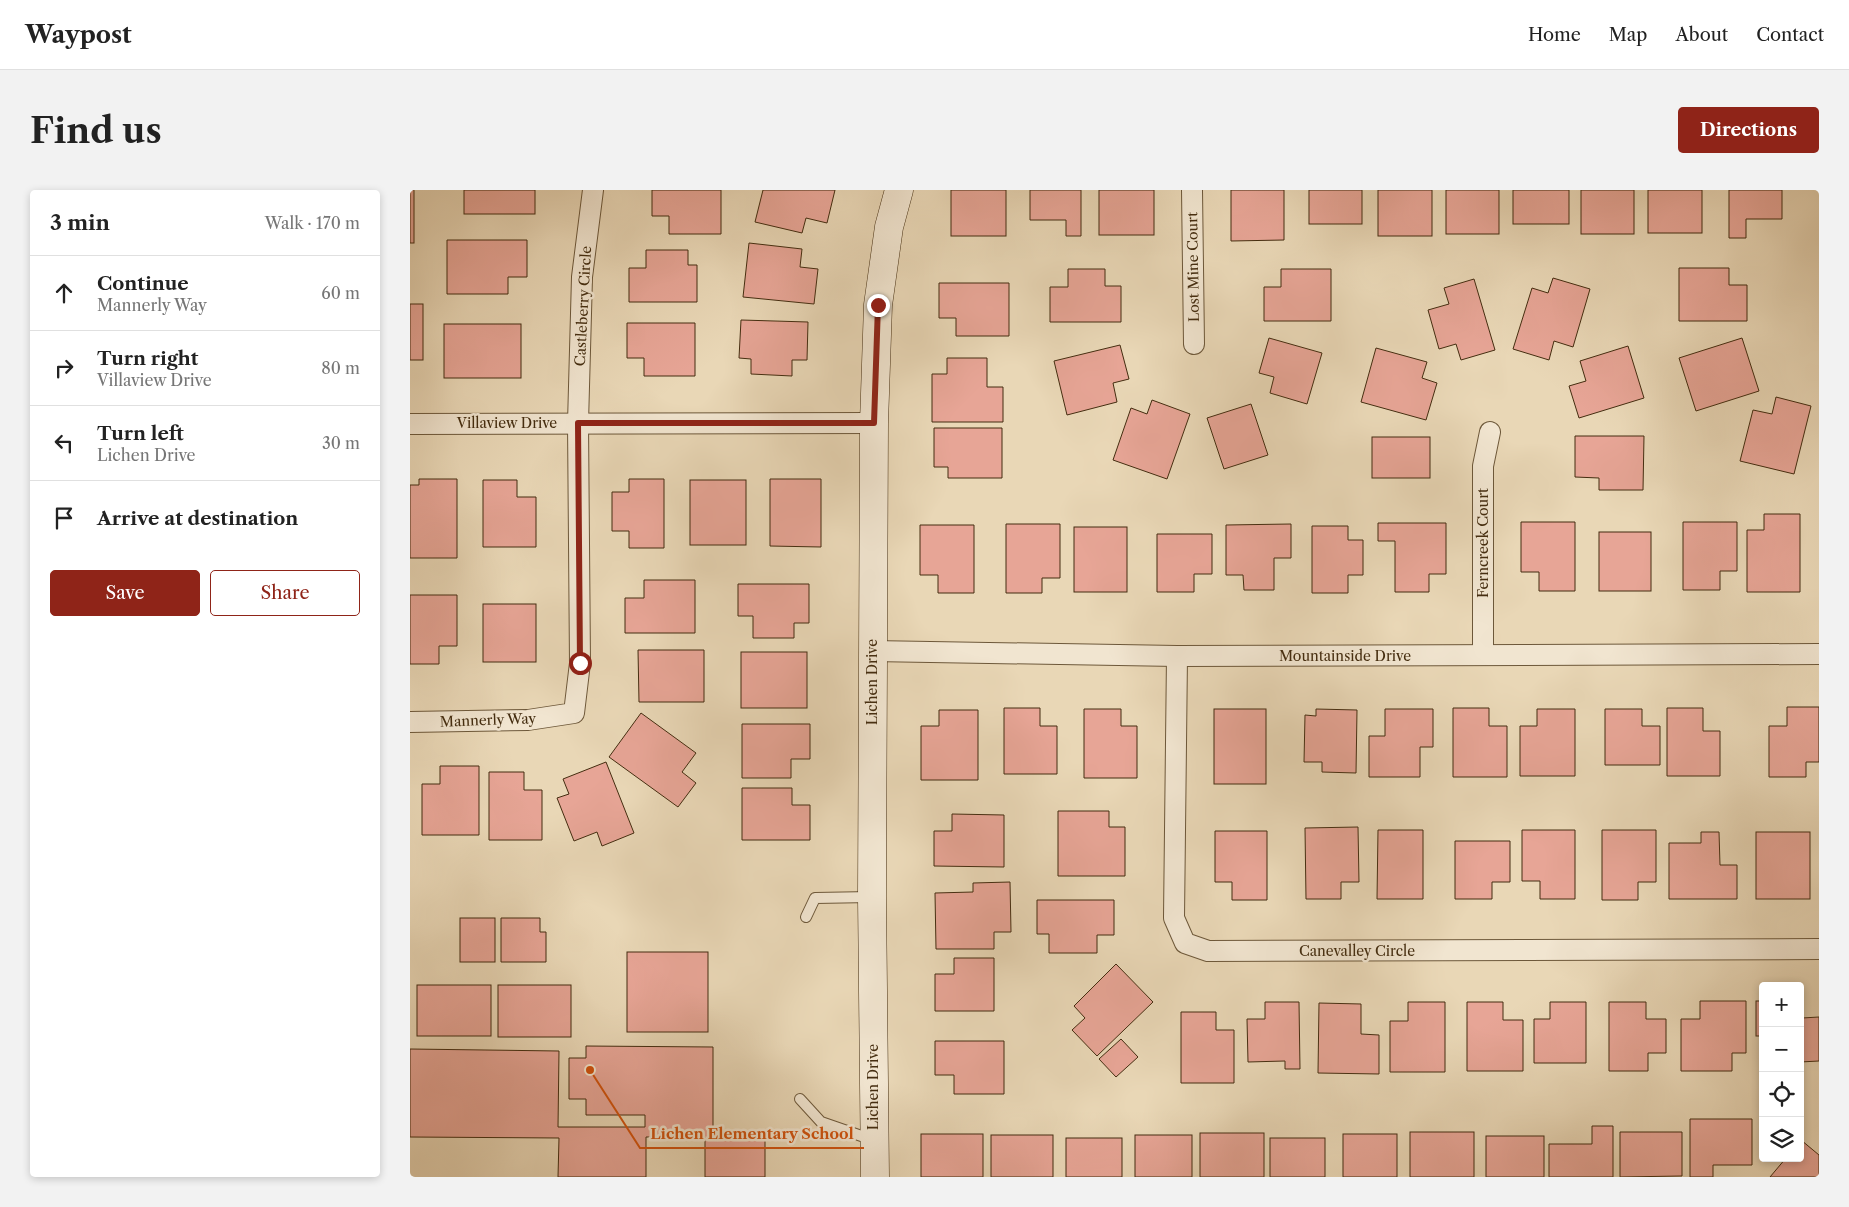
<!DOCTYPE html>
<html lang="en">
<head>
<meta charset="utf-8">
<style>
	body { margin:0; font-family:"Libre Caslon Text",serif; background:#f2f2f2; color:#222 }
	.controls { position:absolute; right:15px; bottom:15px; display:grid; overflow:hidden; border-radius:5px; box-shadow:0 2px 8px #0003 }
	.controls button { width:45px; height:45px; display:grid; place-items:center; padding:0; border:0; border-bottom:1px solid #e0e0e0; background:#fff; color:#222; font:25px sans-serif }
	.stop { position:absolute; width:15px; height:15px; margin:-11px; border:4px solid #8f2418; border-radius:50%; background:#fff }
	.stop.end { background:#8f2418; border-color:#fff; box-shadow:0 1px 5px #0008 }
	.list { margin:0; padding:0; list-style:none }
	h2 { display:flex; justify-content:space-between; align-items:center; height:65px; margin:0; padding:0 20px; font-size:21px }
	h2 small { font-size:16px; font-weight:400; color:#767676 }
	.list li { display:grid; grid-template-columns:32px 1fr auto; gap:15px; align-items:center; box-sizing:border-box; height:75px; padding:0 20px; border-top:1px solid #e0e0e0 }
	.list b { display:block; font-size:19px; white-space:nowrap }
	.list p { margin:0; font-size:16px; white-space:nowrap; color:#767676 }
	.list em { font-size:16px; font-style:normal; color:#767676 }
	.actions { display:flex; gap:10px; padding:15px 20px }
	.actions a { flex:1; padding:11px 0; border:1px solid #8f2418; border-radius:5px; text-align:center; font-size:18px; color:#8f2418 }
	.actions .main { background:#8f2418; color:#fff }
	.icon { flex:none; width:28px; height:28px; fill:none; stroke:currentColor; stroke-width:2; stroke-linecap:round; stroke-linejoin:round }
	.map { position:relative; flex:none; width:1409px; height:987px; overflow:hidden; border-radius:5px }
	header { display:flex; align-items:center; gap:30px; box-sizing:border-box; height:70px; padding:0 25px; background:#fff; border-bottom:1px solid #e0e0e0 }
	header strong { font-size:24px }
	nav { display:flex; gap:28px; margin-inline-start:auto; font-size:18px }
	.intro { display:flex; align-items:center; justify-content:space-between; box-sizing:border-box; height:120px; padding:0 30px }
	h1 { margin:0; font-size:35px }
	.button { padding:12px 22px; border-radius:5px; background:#8f2418; color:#fff; font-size:18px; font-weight:700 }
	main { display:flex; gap:30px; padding:0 30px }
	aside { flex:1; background:#fff; border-radius:5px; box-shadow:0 2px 8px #0003 }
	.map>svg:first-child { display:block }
	.building { fill:#e7a596; stroke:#442d10 }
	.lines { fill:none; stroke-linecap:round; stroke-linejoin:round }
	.lane-casing { stroke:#6d583a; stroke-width:12 }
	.street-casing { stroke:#6d583a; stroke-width:22 }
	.secondary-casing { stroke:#442d10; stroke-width:29 }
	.lane { stroke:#f1e5d0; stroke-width:10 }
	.street { stroke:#f1e5d0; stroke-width:20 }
	.secondary { stroke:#f1e5d0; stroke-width:28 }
	.route { stroke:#8f2418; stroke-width:6 }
	.labels { text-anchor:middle; stroke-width:5; stroke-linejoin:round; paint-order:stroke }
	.street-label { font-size:14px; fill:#442d10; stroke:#f1e5d0 }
	.leader { fill:none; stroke:#cf520d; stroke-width:2 }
	.callout-dot { fill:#cf520d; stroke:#f1e5d0; stroke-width:2 }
	.callout-label { font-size:15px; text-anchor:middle; font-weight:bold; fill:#cf520d; stroke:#f1e5d0; stroke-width:5; stroke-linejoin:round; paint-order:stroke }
</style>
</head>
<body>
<header>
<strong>Waypost</strong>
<nav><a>Home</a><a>Map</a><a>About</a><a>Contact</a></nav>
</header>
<div class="intro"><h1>Find us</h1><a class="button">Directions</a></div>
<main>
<aside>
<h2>3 min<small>Walk · 170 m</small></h2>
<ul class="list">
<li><svg class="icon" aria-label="ahead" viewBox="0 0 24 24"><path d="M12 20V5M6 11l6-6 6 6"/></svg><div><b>Continue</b><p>Mannerly Way</p></div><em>60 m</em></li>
<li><svg class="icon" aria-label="right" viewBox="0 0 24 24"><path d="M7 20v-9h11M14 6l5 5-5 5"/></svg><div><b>Turn right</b><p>Villaview Drive</p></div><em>80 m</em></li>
<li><svg class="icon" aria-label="left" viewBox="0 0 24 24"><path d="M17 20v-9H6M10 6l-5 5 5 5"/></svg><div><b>Turn left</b><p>Lichen Drive</p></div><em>30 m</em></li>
<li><svg class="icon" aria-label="arrive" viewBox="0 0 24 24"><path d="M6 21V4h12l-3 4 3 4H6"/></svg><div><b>Arrive at destination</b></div></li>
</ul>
<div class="actions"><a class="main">Save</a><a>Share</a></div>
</aside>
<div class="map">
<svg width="1409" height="987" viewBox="0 0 1409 987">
	<rect width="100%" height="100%" fill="#e9d7b6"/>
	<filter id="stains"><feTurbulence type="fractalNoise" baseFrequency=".004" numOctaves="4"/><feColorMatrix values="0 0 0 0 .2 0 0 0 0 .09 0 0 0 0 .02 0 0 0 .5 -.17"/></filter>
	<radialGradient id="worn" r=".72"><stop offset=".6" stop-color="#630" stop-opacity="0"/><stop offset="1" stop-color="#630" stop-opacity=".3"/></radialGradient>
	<!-- building -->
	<g class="building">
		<rect x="0" y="0" width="4" height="53"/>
		<rect x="54" y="0" width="71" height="24"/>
		<path d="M242 0H311V44H259V26H242Z"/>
		<path d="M353 0H425L417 33 396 28 392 43 345 32Z"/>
		<rect x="541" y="0" width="55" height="46"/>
		<path d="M620 0H671V46H656V30H620Z"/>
		<rect x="689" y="0" width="55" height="45"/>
		<path d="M821 0H874V50L821 51Z"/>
		<rect x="899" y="0" width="53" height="34"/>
		<rect x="968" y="0" width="54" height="46"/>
		<rect x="1036" y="0" width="53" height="44"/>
		<rect x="1103" y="0" width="56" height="34"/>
		<rect x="1171" y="0" width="53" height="44"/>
		<rect x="1238" y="0" width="54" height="43"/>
		<path d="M1319 0H1372V29H1336V48H1319Z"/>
		<path d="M37 50H117V87H98V104H37Z"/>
		<path d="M339 53 392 59 390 77 408 79 404 114 333 107Z"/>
		<path d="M236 60H278V75H287V112H219V78H236Z"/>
		<path d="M1269 78H1319V95H1337V131H1269Z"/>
		<path d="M658 79H695V96H711V132H640V97H658Z"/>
		<path d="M871 79H921V131H854V97H871Z"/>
		<path d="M1143 88 1180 99 1163 157 1144 151 1139 170 1103 159 1122 98 1138 103Z"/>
		<path d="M1064 89 1085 160 1051 170 1046 154 1029 159 1018 120 1039 114 1034 98Z"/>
		<path d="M529 93H599V146H546V128H529Z"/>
		<rect x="0" y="114" width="13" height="56"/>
		<path d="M331 130 398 132 397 170H382V186L341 184V169L329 168Z"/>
		<path d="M217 133H285V186H234V168H217Z"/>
		<rect x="34" y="134" width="77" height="54"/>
		<path d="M859 148 912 163 897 214 860 203 864 187 849 183Z"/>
		<path d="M1332 148 1349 201 1286 221 1269 168Z"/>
		<path d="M710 155 719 189 703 193 707 212 657 225 644 171Z"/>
		<path d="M1218 156 1234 208 1169 228 1159 196 1176 191 1170 171Z"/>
		<path d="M966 158 1017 172 1012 188 1027 193 1016 230 951 212Z"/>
		<path d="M537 168H577V197H593V232H522V184H537Z"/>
		<path d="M1366 207 1401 216 1384 284 1330 271 1343 220 1362 224Z"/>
		<path d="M742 210 780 224 757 289 703 270 721 218 737 224Z"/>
		<path d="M841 214 858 265 814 279 797 228Z"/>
		<path d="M524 238H592V288H538V277H524Z"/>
		<path d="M1165 246H1234L1233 300H1189V288L1165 287Z"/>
		<rect x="962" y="247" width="58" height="41"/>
		<path d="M9 289H47V368H0V295H9Z"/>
		<path d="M219 289H254V358H219V341H202V302H219Z"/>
		<path d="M360 289H411V357L360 356Z"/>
		<path d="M73 290H107V307H126V357H73Z"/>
		<rect x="280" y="290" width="56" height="65"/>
		<path d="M1354 324H1390V402H1337V340H1354Z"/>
		<path d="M1111 332H1165V401H1129V382H1111Z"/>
		<path d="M1273 332H1327V381H1310V400H1273Z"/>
		<path d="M968 333H1036V384H1019V402H985V351H968Z"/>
		<path d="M596 334H650V388H632V403H596Z"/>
		<path d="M881 334V368H864V400H834L833 385H816V335Z"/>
		<path d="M510 335H564V403H528V385H510Z"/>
		<path d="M902 336H938V350H953V385H938V403H902Z"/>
		<rect x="664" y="337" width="53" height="65"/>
		<rect x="1189" y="342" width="52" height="59"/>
		<path d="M747 344H802V384H784V402H747Z"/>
		<path d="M234 390H285V443H215V408H234Z"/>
		<path d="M328 394H399V433H384V448H343V426H328Z"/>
		<path d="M0 405H47V456H29V474H0Z"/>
		<rect x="73" y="414" width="53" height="58"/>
		<path d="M228 460H294V512H229Z"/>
		<rect x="331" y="462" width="66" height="56"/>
		<path d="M1377 517H1409V572H1396V587H1359V536H1377Z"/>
		<path d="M594 518H630V536H647V584H594Z"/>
		<path d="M1043 518H1079V536H1097V587H1043Z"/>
		<path d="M1257 518H1293V541H1310V586H1257Z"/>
		<path d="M674 519H711V536H727V588H674Z"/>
		<rect x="804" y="519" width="52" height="75"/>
		<path d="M906 519 947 520 946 583 912 582V572H894L895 525 906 526Z"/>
		<path d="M975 519H1023V557H1010V587H959V546H975Z"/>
		<path d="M1127 519H1165V586H1110V536H1127Z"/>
		<path d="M1195 519H1232V536H1250V575H1195Z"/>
		<path d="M529 520H568V590H511V536H529Z"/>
		<path d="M231 523 286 563 272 582 286 593 268 617 199 567Z"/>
		<path d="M332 534H400V569H381V588H332Z"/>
		<path d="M196 572 224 643 192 656 187 642 164 651 147 608 159 604 153 589Z"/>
		<path d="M30 576H69V645H12V594H30Z"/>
		<path d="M79 582H114V600H132V650H79Z"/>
		<path d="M332 598H382V615H400V650H332Z"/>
		<path d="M648 621H699V637H715V686H648Z"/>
		<path d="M542 624 594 625V677L524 676V641H542Z"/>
		<path d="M948 637 949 692H931V709H896L895 638Z"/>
		<path d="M968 640H1013V709H967Z"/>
		<path d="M1112 640H1165V709H1130V691H1112Z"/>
		<path d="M1192 640H1246V692H1228V710H1192Z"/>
		<path d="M805 641H857V710H822V692H805Z"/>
		<path d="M1291 642H1309L1310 675H1327V709H1259V653H1291Z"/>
		<rect x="1346" y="642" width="54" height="67"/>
		<path d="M1045 651H1100V692H1082V709H1045Z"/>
		<path d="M600 692 601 742H584V759H526L525 703 563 702V693Z"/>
		<path d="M627 710H704V745H687V763H639V744H627Z"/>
		<rect x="50" y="728" width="35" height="44"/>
		<path d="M91 728H130V742H136V772H91Z"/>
		<rect x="217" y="762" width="81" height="80"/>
		<path d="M544 768H584V821H525V784H544Z"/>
		<path d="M706 774 743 812 687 866 662 840 675 828 664 816Z"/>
		<rect x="7" y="795" width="74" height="51"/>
		<rect x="88" y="795" width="73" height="52"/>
		<path d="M1390 810H1392V828L1409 827V871L1390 872Z"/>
		<path d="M1290 811H1336V863H1322V881H1271V829H1290Z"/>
		<rect x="1346" y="811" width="7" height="35"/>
		<path d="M855 812H889L890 879H875V871L838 872 837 829H855Z"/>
		<path d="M998 812H1035V882H980V831H998Z"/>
		<path d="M1057 812H1093V830H1113V881H1057Z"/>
		<path d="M1140 812H1176V873H1124V829H1140Z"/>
		<path d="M1199 812H1236V829H1256V863H1238V881H1199Z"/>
		<path d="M909 813 951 814V844L969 845V884L908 883Z"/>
		<path d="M771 822H806V840H824V893H771Z"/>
		<path d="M711 849 728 867 706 887 689 869Z"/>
		<path d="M525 851H594V904H544V885H525Z"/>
		<path d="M176 856 303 857V948H355V987H295V947H236V987H148L149 948 0 947V859L149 861 148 937H235V925H176V909H159V868H176Z"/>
		<path d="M1280 929H1342V975H1303V987H1280Z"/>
		<path d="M1182 936H1203V987H1139V954H1182Z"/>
		<rect x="1000" y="942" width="64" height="45"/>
		<path d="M1210 942H1272V986L1210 987Z"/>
		<rect x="790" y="943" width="64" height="44"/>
		<rect x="511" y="944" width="62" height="43"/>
		<rect x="933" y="944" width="54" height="43"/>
		<rect x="581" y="945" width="62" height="42"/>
		<rect x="725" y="945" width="57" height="42"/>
		<rect x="1076" y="946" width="58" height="41"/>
		<rect x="656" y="948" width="56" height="39"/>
		<rect x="860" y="948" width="55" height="39"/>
		<path d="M1391 950 1409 965V987H1360L1376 968H1390Z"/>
	</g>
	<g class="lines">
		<defs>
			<g id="lane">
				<path d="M396 727 405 708 461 707"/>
				<path d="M390 909 411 932 463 950"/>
			</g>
			<g id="street">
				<path d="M782 0 784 154"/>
				<path d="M0 234 464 233"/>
				<path d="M462 461 767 466 1409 464"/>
				<path d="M1073 465V276L1080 242"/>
				<path d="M767 466 764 728 775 753 798 761 1409 759"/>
				<path d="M0 532 118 530 164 523 170 473 168 233 172 87 183 0"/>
			</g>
			<path id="secondary" d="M465 987 462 707 464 233 468 115 479 37 489 0"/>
		</defs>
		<!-- lane casing -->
		<use href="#lane" class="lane-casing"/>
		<!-- street casing -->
		<use href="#street" class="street-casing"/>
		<!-- secondary casing -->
		<use href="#secondary" class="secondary-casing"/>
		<!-- lane -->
		<use href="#lane" class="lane"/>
		<!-- street -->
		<use href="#street" class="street"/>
		<!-- secondary -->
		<use href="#secondary" class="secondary"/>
	</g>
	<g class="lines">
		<!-- route -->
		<path class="route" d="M170 473 168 233H464L468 115"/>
	</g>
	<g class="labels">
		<!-- street labels -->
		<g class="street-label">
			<text transform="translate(783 77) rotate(-91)" y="5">Lost Mine Court</text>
			<text transform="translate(173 116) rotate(-87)" y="5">Castleberry Circle</text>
			<text x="97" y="238">Villaview Drive</text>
			<text transform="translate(1073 353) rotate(-90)" y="5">Ferncreek Court</text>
			<text x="935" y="471">Mountainside Drive</text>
			<text transform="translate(462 492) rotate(-90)" y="5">Lichen Drive</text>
			<text transform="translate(78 530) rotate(-2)" y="5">Mannerly Way</text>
			<text x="947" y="766">Canevalley Circle</text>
			<text transform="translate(463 897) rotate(-90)" y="5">Lichen Drive</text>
		</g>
	</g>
	<!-- callouts -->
	<path class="leader" d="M180 880L230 958H454"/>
	<circle class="callout-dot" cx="180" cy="880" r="5"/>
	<g class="callout-label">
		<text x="342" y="949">Lichen Elementary School</text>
	</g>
	<rect width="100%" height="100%" filter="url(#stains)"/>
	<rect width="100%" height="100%" fill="url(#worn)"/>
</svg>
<div class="controls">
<button>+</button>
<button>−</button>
<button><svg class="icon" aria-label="locate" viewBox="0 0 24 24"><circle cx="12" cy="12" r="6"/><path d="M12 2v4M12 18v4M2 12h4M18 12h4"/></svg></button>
<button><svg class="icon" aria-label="layers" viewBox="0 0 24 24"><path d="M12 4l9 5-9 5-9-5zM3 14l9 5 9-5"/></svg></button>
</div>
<div class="stop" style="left:170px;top:473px"></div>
<div class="stop end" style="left:468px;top:115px"></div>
</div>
</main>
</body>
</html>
